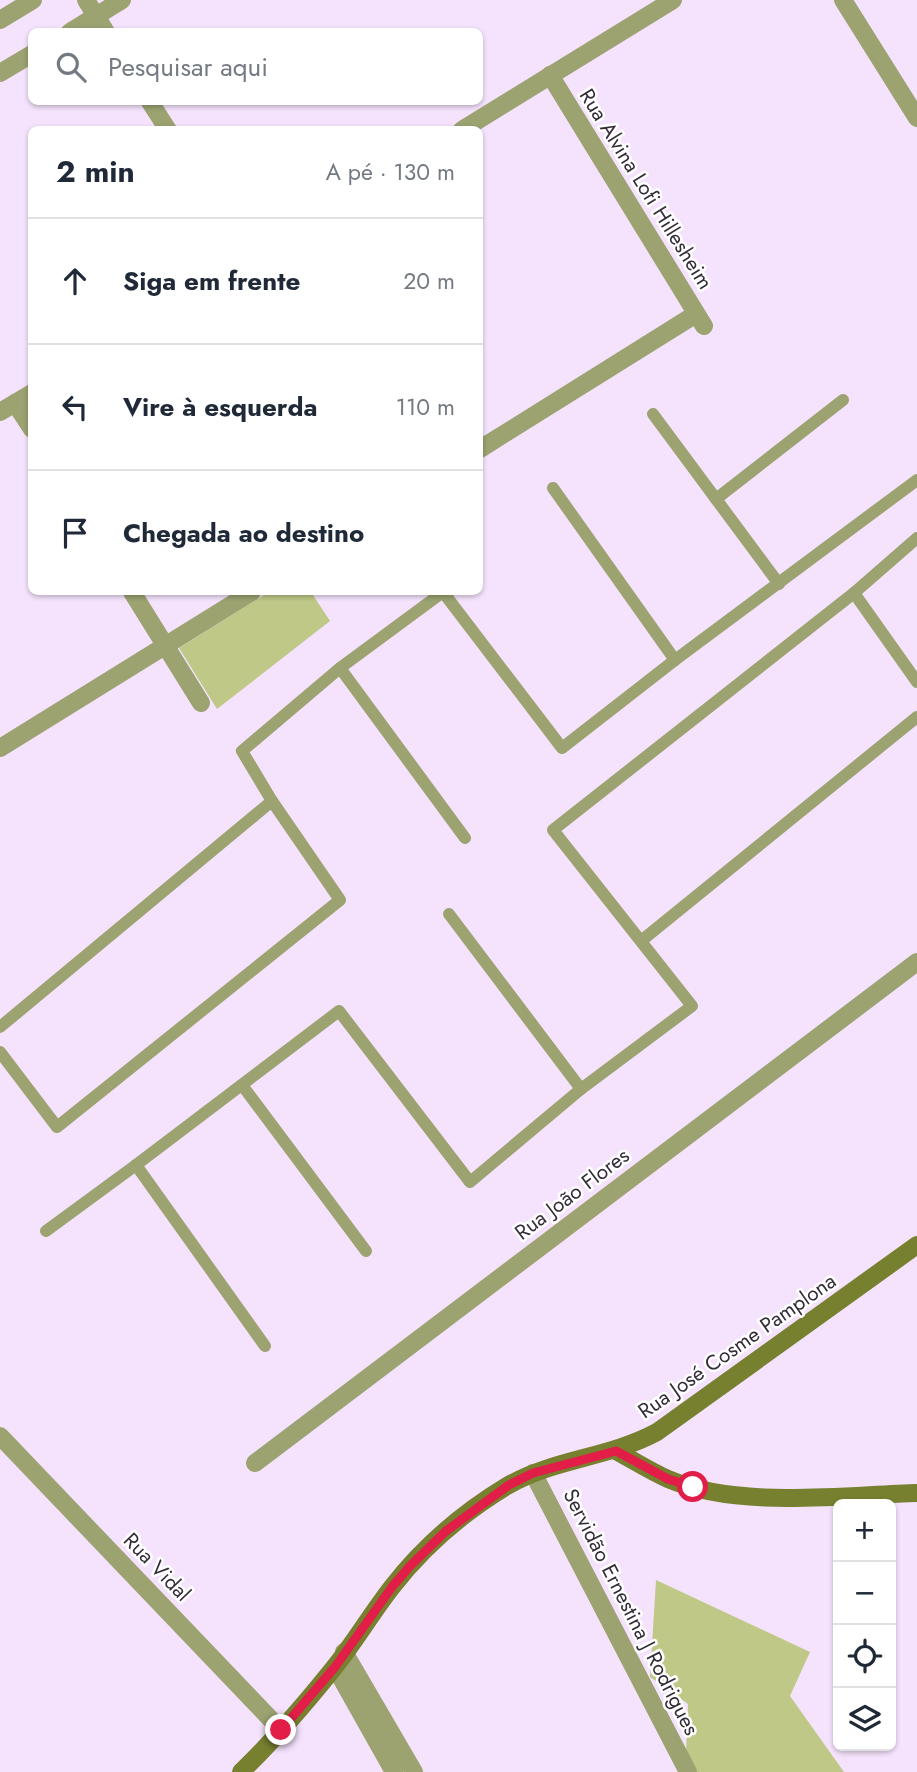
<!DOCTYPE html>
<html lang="pt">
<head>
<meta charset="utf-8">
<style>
	body { margin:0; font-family:Jost,sans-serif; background:#f6f6f7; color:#1f2937 }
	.controls { position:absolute; right:21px; bottom:21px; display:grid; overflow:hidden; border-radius:10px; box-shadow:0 2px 5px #0004 }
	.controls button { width:63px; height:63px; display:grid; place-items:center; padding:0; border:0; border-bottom:2px solid #e0e1e3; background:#fff; color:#1f2937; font:35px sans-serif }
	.stop { position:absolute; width:21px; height:21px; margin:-16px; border:5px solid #e11d48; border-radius:50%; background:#fff }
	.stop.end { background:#e11d48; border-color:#fff; box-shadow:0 2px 7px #0008 }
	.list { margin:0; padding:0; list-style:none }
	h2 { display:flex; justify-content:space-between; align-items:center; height:91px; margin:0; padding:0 28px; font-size:30px }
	h2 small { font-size:23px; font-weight:400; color:#747a83 }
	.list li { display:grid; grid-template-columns:46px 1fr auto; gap:21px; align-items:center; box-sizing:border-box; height:126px; padding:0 28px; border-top:2px solid #e0e1e3 }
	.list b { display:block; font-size:26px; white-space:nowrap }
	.list em { font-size:23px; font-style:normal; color:#747a83 }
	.icon { flex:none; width:38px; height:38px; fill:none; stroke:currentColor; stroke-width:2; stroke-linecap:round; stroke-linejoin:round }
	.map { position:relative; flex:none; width:917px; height:1772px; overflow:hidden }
	.search { position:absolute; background:#fff; box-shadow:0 2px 5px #0004; left:28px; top:28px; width:455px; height:77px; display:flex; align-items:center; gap:18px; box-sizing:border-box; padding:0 24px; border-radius:10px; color:#747a83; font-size:26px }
	.panel { position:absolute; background:#fff; box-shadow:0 2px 5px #0004; left:28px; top:126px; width:455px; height:469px; border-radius:10px }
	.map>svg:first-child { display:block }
	.green { fill:#bfc887 }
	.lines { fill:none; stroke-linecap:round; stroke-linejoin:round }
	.lane { stroke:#9ca371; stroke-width:12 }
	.street { stroke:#9ca371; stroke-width:18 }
	.secondary { stroke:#77802e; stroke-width:18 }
	.route { stroke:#e11d48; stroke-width:9 }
	.labels { text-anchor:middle; stroke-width:5; stroke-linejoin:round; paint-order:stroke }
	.street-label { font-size:21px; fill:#342c38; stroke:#fff }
</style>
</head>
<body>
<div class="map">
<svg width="917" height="1772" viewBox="0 0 917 1772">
	<rect width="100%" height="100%" fill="#f5e3fd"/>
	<!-- green -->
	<g class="green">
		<path d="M269 592H311L330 621 217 709 179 648Z"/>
		<path d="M656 1580 810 1652 790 1696 844 1772H696L686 1753 688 1704 650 1677Z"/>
	</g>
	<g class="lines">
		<!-- lane -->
		<g class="lane">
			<path d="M653 414 779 584"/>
			<path d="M553 488 675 660"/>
			<path d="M716 499 843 400"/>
			<path d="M854 593 917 682"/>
			<path d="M340 668 465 838"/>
			<path d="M449 914 581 1089"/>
			<path d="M641 941 917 717"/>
			<path d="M0 1027 272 801"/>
			<path d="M0 1052 57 1127 340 900 272 801 242 751 340 668 443 592 562 748 675 660 917 480"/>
			<path d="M242 1085 366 1251"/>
			<path d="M136 1165 265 1346"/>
			<path d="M46 1231 136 1165 339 1011 470 1182 581 1089 692 1006 553 830 854 593 917 538"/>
		</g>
		<!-- street -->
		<g class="street">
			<path d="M86 0 106 32"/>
			<path d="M843 0 917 118"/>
			<path d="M0 20 33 0"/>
			<path d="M70 32 122 0"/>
			<path d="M0 73 32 54"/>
			<path d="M550 75 704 326"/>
			<path d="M150 102 168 130"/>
			<path d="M462 130 673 0"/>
			<path d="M15 403 32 429"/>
			<path d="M0 412 32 393"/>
			<path d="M480 449 696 314"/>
			<path d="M132 592 201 703"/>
			<path d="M0 748 252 592"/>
			<path d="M0 1436 281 1730"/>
			<path d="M255 1463 917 962"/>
			<path d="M533 1473 688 1772"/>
			<path d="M344 1652 414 1772"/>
			<path d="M335 1667 394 1772"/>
		</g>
		<!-- secondary -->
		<g class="secondary">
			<path d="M616 1451C633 1460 650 1471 668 1479 738 1509 842 1495 917 1493"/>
			<path d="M241 1772C274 1740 304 1705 333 1669 354 1643 371 1614 392 1587 423 1547 464 1512 507 1486 553 1459 609 1458 657 1432L917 1245"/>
		</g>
	</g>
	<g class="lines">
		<!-- route -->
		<path class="route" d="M281 1730 335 1667 392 1587 410 1566 446 1531 509 1485 533 1473 616 1451 668 1479 693 1487"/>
	</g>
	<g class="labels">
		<!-- street labels -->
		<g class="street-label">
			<text transform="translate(646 189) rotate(58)" y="7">Rua Alvina Lofi Hillesheim</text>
			<text transform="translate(572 1194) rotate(-37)" y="7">Rua João Flores</text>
			<text transform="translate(737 1346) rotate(-35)" y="7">Rua José Cosme Pamplona</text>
			<text transform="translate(157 1567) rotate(46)" y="7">Rua Vidal</text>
			<text transform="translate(631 1612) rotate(63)" y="7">Servidão Ernestina J Rodrigues</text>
		</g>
	</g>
</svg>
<div class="controls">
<button>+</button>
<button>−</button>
<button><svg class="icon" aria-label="locate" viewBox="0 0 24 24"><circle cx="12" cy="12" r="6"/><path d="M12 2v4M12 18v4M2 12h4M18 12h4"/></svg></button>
<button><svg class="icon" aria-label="layers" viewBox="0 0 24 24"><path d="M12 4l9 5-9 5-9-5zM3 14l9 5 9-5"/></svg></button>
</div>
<div class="stop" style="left:693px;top:1487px"></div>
<div class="stop end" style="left:281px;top:1730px"></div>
<div class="search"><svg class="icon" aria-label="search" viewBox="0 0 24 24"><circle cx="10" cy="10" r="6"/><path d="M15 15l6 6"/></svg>Pesquisar aqui</div>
<section class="panel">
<h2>2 min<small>A pé · 130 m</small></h2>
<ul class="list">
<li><svg class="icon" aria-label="ahead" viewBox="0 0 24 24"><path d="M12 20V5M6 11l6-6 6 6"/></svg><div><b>Siga em frente</b></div><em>20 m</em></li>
<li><svg class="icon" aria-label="left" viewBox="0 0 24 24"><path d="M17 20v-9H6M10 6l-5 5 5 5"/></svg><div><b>Vire à esquerda</b></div><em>110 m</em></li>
<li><svg class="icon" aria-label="arrive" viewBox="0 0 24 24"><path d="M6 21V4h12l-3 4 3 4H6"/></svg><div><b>Chegada ao destino</b></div></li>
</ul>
</section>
</div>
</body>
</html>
